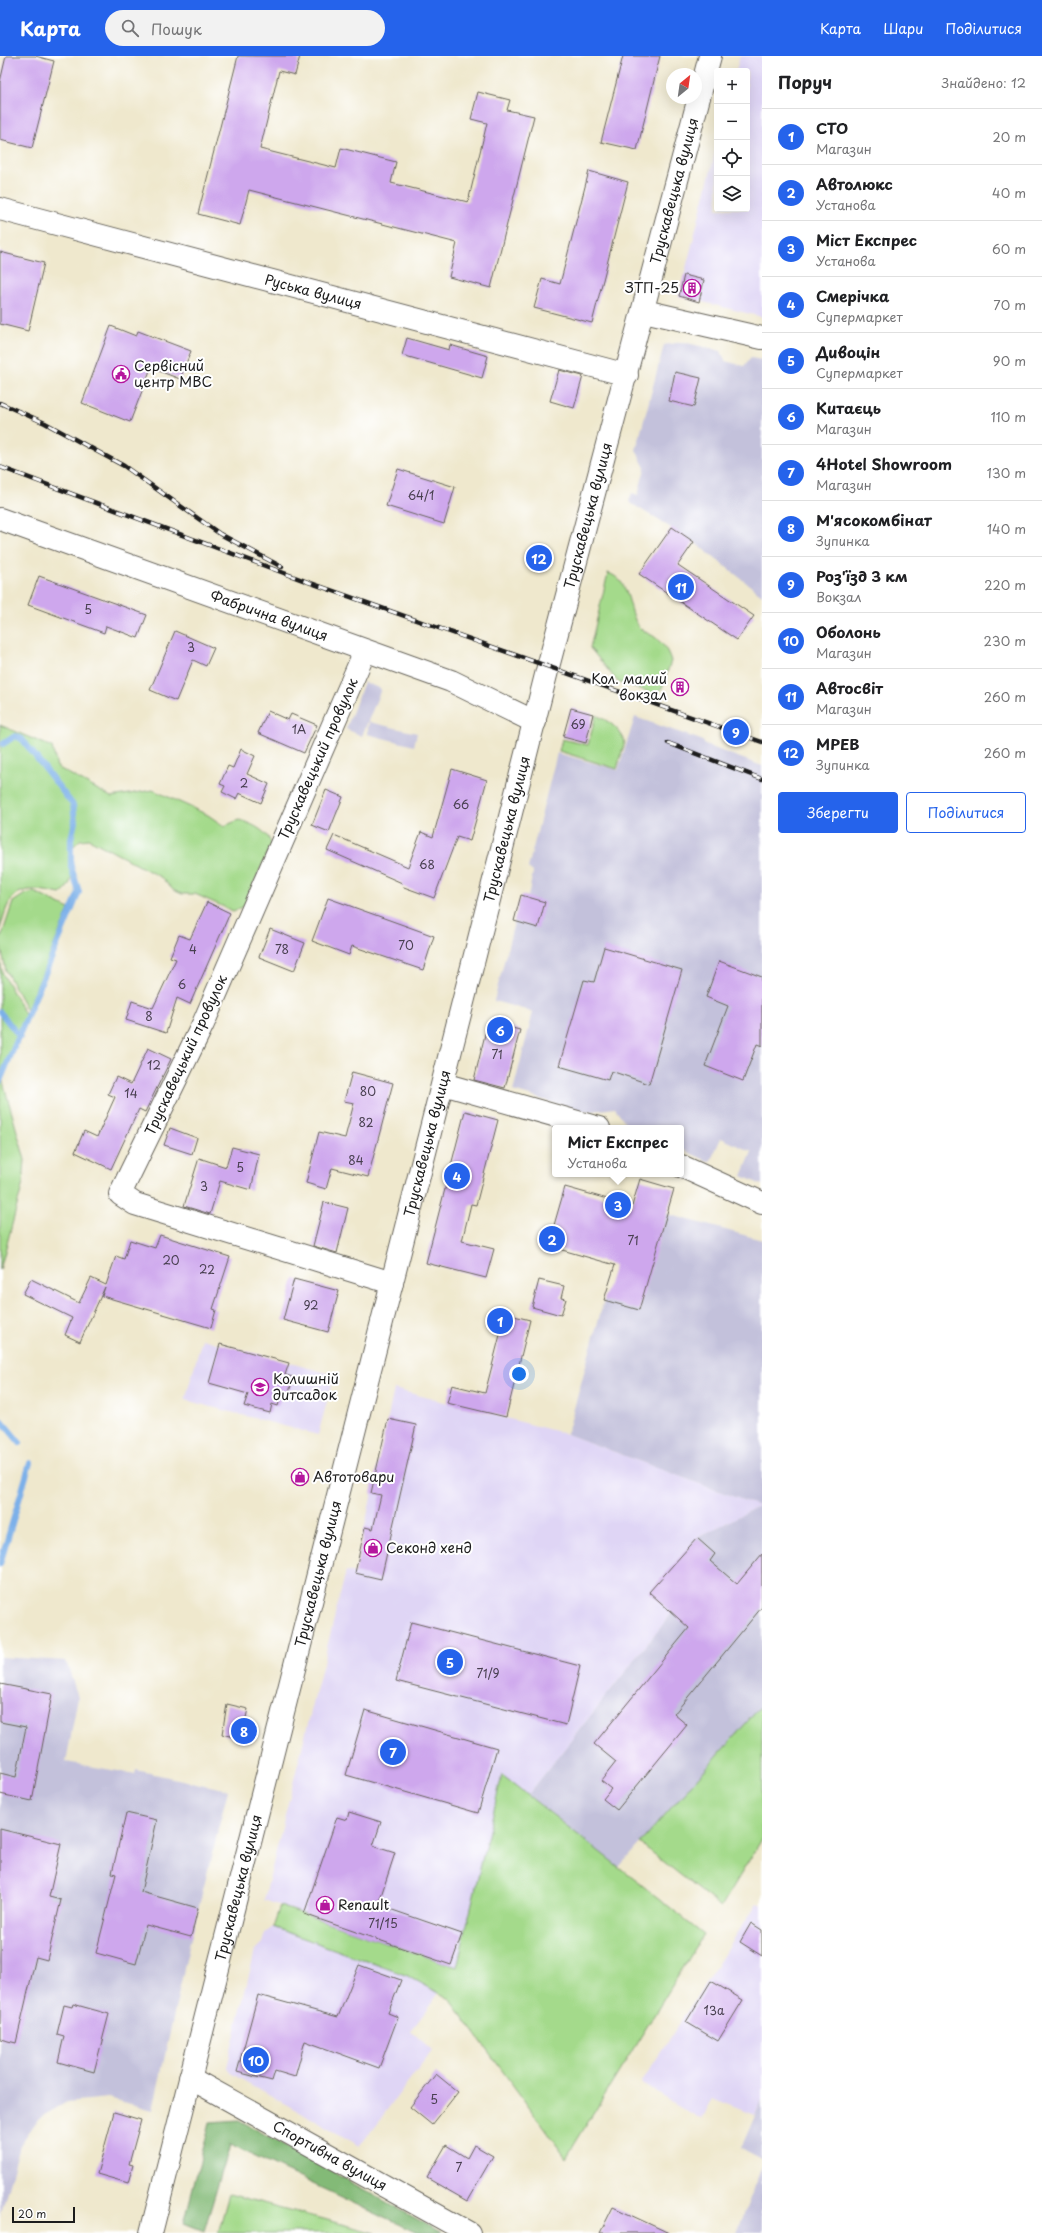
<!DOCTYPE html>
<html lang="uk">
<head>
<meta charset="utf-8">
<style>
	body { margin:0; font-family:"Playpen Sans",sans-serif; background:#f2f2f2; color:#202124 }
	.controls { position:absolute; right:12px; top:12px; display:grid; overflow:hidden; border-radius:4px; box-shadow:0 4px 16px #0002 }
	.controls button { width:36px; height:36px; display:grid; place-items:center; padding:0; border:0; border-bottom:1px solid #e0e0e0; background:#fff; color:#202124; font:20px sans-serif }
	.compass { position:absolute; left:666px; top:12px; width:36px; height:36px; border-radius:50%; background:#fff; box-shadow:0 4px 16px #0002; rotate:29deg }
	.scale { position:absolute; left:12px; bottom:10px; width:63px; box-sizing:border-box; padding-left:4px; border:2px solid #1c1c1c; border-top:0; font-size:11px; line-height:14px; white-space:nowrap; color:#1c1c1c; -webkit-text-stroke:3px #fff; paint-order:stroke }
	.you { position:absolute; left:519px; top:1318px; width:14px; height:14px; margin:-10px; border:3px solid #fff; border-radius:50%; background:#1a73e8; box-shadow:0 0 0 6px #1a73e833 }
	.badge { display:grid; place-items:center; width:26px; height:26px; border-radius:50%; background:#2563eb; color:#fff; font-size:13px; font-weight:700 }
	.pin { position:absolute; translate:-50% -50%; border:2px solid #fff; box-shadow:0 1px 4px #0006 }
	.popup { position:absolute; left:552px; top:1069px; width:132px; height:52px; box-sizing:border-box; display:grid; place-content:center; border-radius:4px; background:#fff; filter:drop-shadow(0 1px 3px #0005); font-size:13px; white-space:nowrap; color:#757577 }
	.popup b { font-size:15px; color:#202124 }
	.popup::after { content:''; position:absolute; left:50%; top:100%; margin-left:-8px; border:8px solid transparent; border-top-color:#fff }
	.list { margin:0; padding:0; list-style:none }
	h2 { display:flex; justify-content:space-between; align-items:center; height:52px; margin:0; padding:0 16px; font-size:17px }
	h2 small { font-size:13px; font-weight:400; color:#757577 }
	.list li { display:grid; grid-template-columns:26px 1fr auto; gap:12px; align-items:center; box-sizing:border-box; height:56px; padding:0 16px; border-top:1px solid #e0e0e0 }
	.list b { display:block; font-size:15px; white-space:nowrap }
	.list p { margin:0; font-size:13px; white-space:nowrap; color:#757577 }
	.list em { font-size:13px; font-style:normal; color:#757577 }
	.actions { display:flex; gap:8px; padding:12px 16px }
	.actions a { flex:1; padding:9px 0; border:1px solid #2563eb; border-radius:4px; text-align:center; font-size:14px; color:#2563eb }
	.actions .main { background:#2563eb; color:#fff }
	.icon { flex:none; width:22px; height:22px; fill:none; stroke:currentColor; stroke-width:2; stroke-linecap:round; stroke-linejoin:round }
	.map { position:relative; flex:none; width:762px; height:2177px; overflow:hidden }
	header { display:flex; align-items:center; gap:24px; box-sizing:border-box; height:56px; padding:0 20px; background:#2563eb; color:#fff }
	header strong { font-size:19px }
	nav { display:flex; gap:22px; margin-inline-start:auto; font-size:14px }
	.search { width:280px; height:36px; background:#f2f2f2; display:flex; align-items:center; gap:10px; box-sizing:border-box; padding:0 14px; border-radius:22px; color:#757577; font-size:15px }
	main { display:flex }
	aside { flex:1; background:#fff }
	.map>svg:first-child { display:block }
	.built { fill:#dfd5f5 }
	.industrial { fill:#c3c1db }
	.green { fill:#a4da8b; stroke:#607b54 }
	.forest { fill:#83ba77; stroke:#506b4a }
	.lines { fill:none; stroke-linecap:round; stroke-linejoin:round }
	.stream { stroke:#7cb0e9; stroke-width:6 }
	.building { fill:#cea7ed }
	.minor-casing { stroke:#66635a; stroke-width:24 }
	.major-casing { stroke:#66635a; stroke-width:24 }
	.minor { stroke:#fff; stroke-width:22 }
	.major { stroke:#fff; stroke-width:22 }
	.rail-casing { stroke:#1c1c1c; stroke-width:4.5 }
	.rail { stroke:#fff; stroke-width:3; stroke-dasharray:9; stroke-linecap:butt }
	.labels { text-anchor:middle; stroke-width:4; stroke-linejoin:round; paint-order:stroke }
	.number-label { font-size:12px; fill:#483f50 }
	.street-label { font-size:14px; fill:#1c1c1c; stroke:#fff }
	.poi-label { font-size:14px; fill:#1c1c1c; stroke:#fff; text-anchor:start }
</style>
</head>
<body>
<header>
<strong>Карта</strong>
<div class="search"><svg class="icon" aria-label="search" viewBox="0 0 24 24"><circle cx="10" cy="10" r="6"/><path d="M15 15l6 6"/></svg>Пошук</div>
<nav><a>Карта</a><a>Шари</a><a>Поділитися</a></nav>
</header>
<main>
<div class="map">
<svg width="762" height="2177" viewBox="0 0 762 2177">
	<rect width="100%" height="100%" fill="#fff"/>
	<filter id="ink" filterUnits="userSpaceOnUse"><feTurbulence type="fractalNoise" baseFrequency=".025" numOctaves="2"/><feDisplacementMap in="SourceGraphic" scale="8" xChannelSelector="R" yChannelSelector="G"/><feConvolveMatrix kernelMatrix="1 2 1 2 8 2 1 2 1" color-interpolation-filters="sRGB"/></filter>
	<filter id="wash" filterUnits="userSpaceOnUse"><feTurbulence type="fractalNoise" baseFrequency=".012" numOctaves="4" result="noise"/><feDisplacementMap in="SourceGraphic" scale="16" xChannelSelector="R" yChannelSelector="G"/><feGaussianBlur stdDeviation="0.9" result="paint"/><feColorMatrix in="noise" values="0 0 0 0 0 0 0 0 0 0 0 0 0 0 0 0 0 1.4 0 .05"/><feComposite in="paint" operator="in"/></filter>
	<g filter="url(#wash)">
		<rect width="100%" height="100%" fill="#efe8cd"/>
		<!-- built -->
		<g class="built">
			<path d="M740 0H762V261L679 240 717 90V153H747V15H736Z"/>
			<path d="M202 1283 334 1319 318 1379 185 1344Z"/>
			<path d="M394 1333 567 1378 759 1450 697 1482 649 1536 672 1557 528 1739 502 1719 457 1911 264 1844 346 1515 355 1517Z"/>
			<path d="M757 1847 762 1849V2044L755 2059 712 2042 701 2063 641 2027Z"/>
			<path d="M273 1871 408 1920 439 1937 411 1975 432 1994 360 2090 232 2018 227 2011 255 1894 262 1887 265 1877Z"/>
		</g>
		<!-- industrial -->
		<g class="industrial">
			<path d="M683 286 721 295 725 305 744 310 751 302 762 304V539L694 486 629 446 632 437 638 439 645 412 636 394 664 289Z"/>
			<path d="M364 626 381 633 362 680 346 673Z"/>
			<path d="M635 661 701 684 708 690 762 710V1129L742 1120 752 1096 721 1082 710 1106 681 1093V1072H633L628 1070 615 1052 585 1056 513 1035 533 956 494 945 521 839 528 841 533 816 528 812 557 697 618 714Z"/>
			<path d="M369 666 417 677 414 690 367 678Z"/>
			<path d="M667 1158 762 1184V1649L619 1811 528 1739 672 1557 649 1536 697 1482 759 1450 567 1378 604 1244 639 1254Z"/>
			<path d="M0 1601 66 1605 78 1641 66 1706 135 1718 136 1714 228 1734 189 1890 153 2054 108 2042 67 2046 39 2062 20 2089 0 2160Z"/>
			<path d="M762 2044V2103L741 2092Z"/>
			<path d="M762 2110V2177H737Z"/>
		</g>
		<!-- green -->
		<g class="green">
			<path d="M608 517C630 524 627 549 637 568 641 576 650 577 656 582 664 589 668 595 671 605L662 632 655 638 617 625 590 592Z"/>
			<path d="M596 659C610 666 618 671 625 685L617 713 559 695 562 683 588 689Z"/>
			<path d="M0 669 52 691 57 711 111 741 153 734 208 759 224 770 239 764C251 767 270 776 271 789L243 851 233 855 195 838H182L173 834 162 822 89 783 80 784 71 793C71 812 77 826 60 838 45 835 22 828 11 844 5 852 3 864 0 873Z"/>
			<path d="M34 836 69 853 27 954 6 915 0 885 13 846 25 838Z"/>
			<path d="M0 905 3 918 27 962 2 1022 25 1104 23 1127 0 1214Z"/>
			<path d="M762 1649V1783L721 1851 640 1787Z"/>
			<path d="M502 1719 704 1878 566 2102 450 1943 408 1920 273 1871 280 1850 457 1911Z"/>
			<path d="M229 2138 375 2177H218Z"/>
		</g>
		<!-- forest -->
		<path class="forest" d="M239 2064 442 2177H417L230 2089 204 2175 184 2167 210 2066Z"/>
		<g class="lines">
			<!-- stream -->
			<g class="stream">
				<path d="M0 956 20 981"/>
				<path d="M0 1025 79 836 71 811V783L75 766 73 749 22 683 15 680 3 688"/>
				<path d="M0 1363 20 1387"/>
				<path d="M0 1508 30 1407"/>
			</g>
		</g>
		<g id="blocks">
			<!-- building -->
			<g class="building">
				<path d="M6 0H35L54 5 32 92 0 84V26Z"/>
				<path d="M238 0H300L295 19 279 15 260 93 336 112 341 92 396 106 391 127 468 146 487 67 471 63 478 36 510 44 507 54 534 60 491 232 449 221 457 187 249 134 240 169 198 158Z"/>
				<path d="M623 0H660L637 94 601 86Z"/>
				<path d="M589 115 628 126 592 267 534 252 542 223 560 228Z"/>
				<path d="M0 196 44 207 28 275 0 268Z"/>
				<path d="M684 219 704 224 699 246 679 240Z"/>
				<path d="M111 270 136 280 138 275 191 295 180 323 151 312 130 366 82 347Z"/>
				<path d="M407 282 449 294 450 289 488 300 482 322 402 299Z"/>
				<path d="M559 314 583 320 574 352 550 345Z"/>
				<path d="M675 316 701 322 694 351 669 345Z"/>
				<path d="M398 413 455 431 444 468 386 450Z"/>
				<path d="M672 471 694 486 678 509 754 560 737 584 639 518Z"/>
				<path d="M39 520 147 559 138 582 106 570 104 577 28 549Z"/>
				<path d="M175 575 214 592 206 610 193 604 176 645 150 634Z"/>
				<path d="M571 652 593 658 586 687 563 681Z"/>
				<path d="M268 655 288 664 291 658 317 669 304 697 258 677Z"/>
				<path d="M241 693 255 700 247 718 269 728 261 747 239 737 236 743 222 736 225 730 220 728 228 710 233 712Z"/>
				<path d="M452 713 487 724 470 785 457 781 434 842 401 830 402 827 327 794 334 779 408 811 421 776 433 781Z"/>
				<path d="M326 734 343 741 329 776 312 769Z"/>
				<path d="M521 839 545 846 538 872 514 865Z"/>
				<path d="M328 842 434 880 423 914 352 890 349 899 312 885Z"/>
				<path d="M207 846 230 857 190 948 177 942 166 977 126 964 132 945 153 952 176 903 170 901 179 879 190 883Z"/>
				<path d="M270 873 305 887 294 915 259 901Z"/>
				<path d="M604 891 682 914 649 1028 611 1015 608 1024 559 1010 584 924 594 926Z"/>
				<path d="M719 905 762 921V990L757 988 743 1025 705 1010 728 950 706 941Z"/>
				<path d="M488 966 520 974 505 1032 474 1024Z"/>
				<path d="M148 992 171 1003 145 1056 139 1053 111 1113 75 1096 84 1075 97 1081 115 1041 108 1038 116 1021 131 1028Z"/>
				<path d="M352 1016 393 1027 368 1121 332 1112 326 1133 306 1127 319 1076 345 1082 354 1047 344 1045Z"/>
				<path d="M465 1055 498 1064 476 1149 471 1148 462 1185 494 1193 486 1222 426 1207Z"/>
				<path d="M170 1072 197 1082 192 1098 164 1089Z"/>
				<path d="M232 1091 259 1098 251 1134 220 1125 210 1158 184 1150 199 1102 226 1111Z"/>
				<path d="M640 1123 674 1133 639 1254 604 1244 615 1209 548 1190 565 1131 632 1150Z"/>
				<path d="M324 1146 348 1152 337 1197 313 1190Z"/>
				<path d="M160 1179 230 1201 213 1253 216 1254 211 1272 102 1240 105 1231 80 1286 65 1279 72 1262 23 1238 31 1223 79 1247 91 1222 106 1229 116 1200 124 1203 130 1184 155 1192Z"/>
				<path d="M294 1223 339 1235 328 1276 283 1264Z"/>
				<path d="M539 1224 564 1230 561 1242 566 1243 561 1259 532 1251Z"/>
				<path d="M502 1257 530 1264 506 1361 447 1347 452 1329 485 1337 501 1275 498 1274Z"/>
				<path d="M220 1288 289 1307 285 1319 293 1321 289 1337 282 1335 278 1350 272 1348 270 1357 244 1350 248 1338 209 1327Z"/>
				<path d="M388 1363 416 1369 381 1523 355 1517 365 1471 373 1473 381 1439 371 1437Z"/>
				<path d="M697 1482 715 1498 710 1505 737 1528 762 1498V1551L674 1658 687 1669 617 1754 603 1743 611 1733 601 1725 616 1706 594 1688 689 1572 649 1536Z"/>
				<path d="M411 1566 580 1610 566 1669 396 1625Z"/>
				<path d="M0 1628 52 1638 32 1745 0 1738V1717L16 1721 26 1671 0 1666Z"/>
				<path d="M227 1648 248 1653 241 1683 222 1678Z"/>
				<path d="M365 1654 497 1692 478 1757 346 1719Z"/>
				<path d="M349 1756 381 1766 373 1790 395 1797 378 1849 462 1878 451 1909 304 1858 337 1761 347 1764Z"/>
				<path d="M126 1757 157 1764 141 1836 198 1852 191 1881 146 1869 136 1908 96 1897 116 1818 112 1817Z"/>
				<path d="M0 1773 61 1788 49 1841 61 1844 47 1904 36 1901 16 1987 0 1983Z"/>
				<path d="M751 1867 762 1874V1900L740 1886Z"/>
				<path d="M359 1909 401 1924 388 1957 398 1961 379 2012 305 1985 295 2021 275 2015 272 2025 237 2016 258 1939 338 1961Z"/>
				<path d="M711 1925 743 1944 718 1985 686 1966Z"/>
				<path d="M73 1948 109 1958 94 2016 58 2006 64 1980 57 1978 64 1949 72 1951Z"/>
				<path d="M436 2018 458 2036 432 2069 410 2051Z"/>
				<path d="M114 2056 141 2064 129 2108 133 2109 128 2127 97 2118Z"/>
				<path d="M446 2089 467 2102 474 2089 493 2100 467 2145 427 2122Z"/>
				<path d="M613 2151 669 2177H600Z"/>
			</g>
		</g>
	</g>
	<g filter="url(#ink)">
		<use href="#blocks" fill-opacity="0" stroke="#66635a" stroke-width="1"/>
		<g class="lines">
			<defs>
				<g id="minor">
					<path id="s1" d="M0 153 627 319"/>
					<path d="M644 255 762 282"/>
					<path id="s2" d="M0 463 451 625 535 666"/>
					<path d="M365 595 203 968 120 1138 135 1148 392 1227"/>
					<path d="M443 1028 599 1072"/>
					<path d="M681 1110 762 1147"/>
					<path id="s3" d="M190 2022 469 2177"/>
				</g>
				<g id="major">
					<path id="s4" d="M151 2177 548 611 710 0"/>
				</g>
			</defs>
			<!-- minor casing -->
			<use href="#minor" class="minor-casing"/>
			<!-- major casing -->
			<use href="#major" class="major-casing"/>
			<!-- minor -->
			<use href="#minor" class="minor"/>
			<!-- major -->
			<use href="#major" class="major"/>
			<defs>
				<g id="rail">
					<path d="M0 347 45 367 124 410 220 478 282 511"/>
					<path d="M0 411 308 526 762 686"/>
					<path d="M668 687 762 723"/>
				</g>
			</defs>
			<!-- rail casing -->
			<use href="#rail" class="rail-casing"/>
			<!-- rail -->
			<use href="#rail" class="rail"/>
		</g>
	</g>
	<!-- icons -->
	<defs>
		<symbol id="building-ring" viewBox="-11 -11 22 22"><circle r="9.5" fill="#fff" stroke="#b5179e" stroke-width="1.5"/><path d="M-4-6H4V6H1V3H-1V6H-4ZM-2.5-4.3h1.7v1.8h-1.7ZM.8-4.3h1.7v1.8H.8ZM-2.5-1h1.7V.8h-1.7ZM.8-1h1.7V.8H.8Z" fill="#b5179e"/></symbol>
		<symbol id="civic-ring" viewBox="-11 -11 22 22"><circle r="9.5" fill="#fff" stroke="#b5179e" stroke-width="1.5"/><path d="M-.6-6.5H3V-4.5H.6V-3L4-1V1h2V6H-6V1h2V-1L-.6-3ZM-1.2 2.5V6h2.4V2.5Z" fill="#b5179e"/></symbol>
		<symbol id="school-ring" viewBox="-11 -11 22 22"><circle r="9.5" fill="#fff" stroke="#b5179e" stroke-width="1.5"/><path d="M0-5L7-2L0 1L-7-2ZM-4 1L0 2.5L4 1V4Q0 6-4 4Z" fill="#b5179e"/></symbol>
		<symbol id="shop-ring" viewBox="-11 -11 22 22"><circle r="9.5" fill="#fff" stroke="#b5179e" stroke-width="1.5"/><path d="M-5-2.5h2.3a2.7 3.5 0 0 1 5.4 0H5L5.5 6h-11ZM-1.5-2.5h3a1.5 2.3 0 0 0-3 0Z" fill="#b5179e"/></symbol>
	</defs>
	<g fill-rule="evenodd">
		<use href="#building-ring" x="682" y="222" width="20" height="20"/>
		<use href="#civic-ring" x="111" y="308" width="20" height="20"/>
		<use href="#building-ring" x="670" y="621" width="20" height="20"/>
		<use href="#school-ring" x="250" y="1321" width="20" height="20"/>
		<use href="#shop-ring" x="290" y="1411" width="20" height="20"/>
		<use href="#shop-ring" x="363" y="1482" width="20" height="20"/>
		<use href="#shop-ring" x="315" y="1839" width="20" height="20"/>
	</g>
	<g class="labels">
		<!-- number labels -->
		<g class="number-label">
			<text x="421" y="444">64/1</text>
			<text x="88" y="558">5</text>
			<text x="191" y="596">3</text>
			<text x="578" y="673">69</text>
			<text x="299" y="678">1А</text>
			<text x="244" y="732">2</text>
			<text x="461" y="753">66</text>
			<text x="427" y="813">68</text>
			<text x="406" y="894">70</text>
			<text x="193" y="898">4</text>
			<text x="282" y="898">78</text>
			<text x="182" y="933">6</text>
			<text x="149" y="965">8</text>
			<text x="497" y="1003">71</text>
			<text x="154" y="1014">12</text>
			<text x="368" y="1040">80</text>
			<text x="131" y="1042">14</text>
			<text x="366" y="1071">82</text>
			<text x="356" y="1109">84</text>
			<text x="240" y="1116">5</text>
			<text x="204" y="1135">3</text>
			<text x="633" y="1189">71</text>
			<text x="171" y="1209">20</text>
			<text x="207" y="1218">22</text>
			<text x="311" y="1254">92</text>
			<text x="488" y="1622">71/9</text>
			<text x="383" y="1872">71/15</text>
			<text x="714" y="1959">13а</text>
			<text x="434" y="2048">5</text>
			<text x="459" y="2116">7</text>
		</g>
		<!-- street labels -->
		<g class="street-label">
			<text dy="5" stroke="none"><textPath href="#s4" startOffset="2108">Трускавецька вулиця</textPath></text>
			<text dy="5" stroke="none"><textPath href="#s1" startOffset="324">Руська вулиця</textPath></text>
			<text dy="5" stroke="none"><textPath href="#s4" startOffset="1772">Трускавецька вулиця</textPath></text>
			<text dy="5" stroke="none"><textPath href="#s2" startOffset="286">Фабрична вулиця</textPath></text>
			<text transform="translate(318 703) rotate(-66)" y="5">Трускавецький провулок</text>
			<text dy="5" stroke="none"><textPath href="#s4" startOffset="1448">Трускавецька вулиця</textPath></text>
			<text transform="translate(186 999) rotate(-65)" y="5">Трускавецький провулок</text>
			<text dy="5" stroke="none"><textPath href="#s4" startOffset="1124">Трускавецька вулиця</textPath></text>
			<text dy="5" stroke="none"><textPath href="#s4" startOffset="680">Трускавецька вулиця</textPath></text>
			<text dy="5" stroke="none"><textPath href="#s4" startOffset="356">Трускавецька вулиця</textPath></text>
			<text dy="5" stroke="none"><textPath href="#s3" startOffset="160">Спортивна вулиця</textPath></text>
		</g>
		<!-- poi labels -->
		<g class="poi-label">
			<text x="679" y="237" text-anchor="end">ЗТП-25</text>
			<text x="134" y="315">Сервісний<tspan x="134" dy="16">центр МВС</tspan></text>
			<text x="667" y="628" text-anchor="end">Кол. малий<tspan x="667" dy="16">вокзал</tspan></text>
			<text x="273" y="1328">Колишній<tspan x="273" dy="16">дитсадок</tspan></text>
			<text x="313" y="1426">Автотовари</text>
			<text x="386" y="1497">Секонд хенд</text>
			<text x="338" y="1854">Renault</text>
		</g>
	</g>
</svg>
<div class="controls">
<button>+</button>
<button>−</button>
<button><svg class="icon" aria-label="locate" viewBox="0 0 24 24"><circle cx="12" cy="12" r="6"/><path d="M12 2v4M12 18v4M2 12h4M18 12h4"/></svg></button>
<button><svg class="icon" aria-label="layers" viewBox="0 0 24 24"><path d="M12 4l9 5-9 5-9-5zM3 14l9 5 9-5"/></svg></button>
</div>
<svg class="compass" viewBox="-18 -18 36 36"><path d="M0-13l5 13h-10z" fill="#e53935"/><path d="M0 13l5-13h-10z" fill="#757577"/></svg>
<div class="scale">20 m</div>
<div class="you"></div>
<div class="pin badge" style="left:500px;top:1265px">1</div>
<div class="pin badge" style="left:552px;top:1183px">2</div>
<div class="pin badge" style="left:618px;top:1149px">3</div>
<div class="popup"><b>Міст Експрес</b>Установа</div>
<div class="pin badge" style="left:457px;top:1120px">4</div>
<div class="pin badge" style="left:450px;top:1606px">5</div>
<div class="pin badge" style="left:500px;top:974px">6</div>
<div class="pin badge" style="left:393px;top:1696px">7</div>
<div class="pin badge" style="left:244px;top:1675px">8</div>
<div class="pin badge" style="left:736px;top:676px">9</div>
<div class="pin badge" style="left:256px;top:2004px">10</div>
<div class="pin badge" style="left:681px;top:531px">11</div>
<div class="pin badge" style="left:539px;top:502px">12</div>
</div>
<aside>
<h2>Поруч<small>Знайдено: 12</small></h2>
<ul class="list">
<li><span class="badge">1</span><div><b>СТО</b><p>Магазин</p></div><em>20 m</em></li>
<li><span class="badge">2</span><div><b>Автолюкс</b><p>Установа</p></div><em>40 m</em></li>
<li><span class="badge">3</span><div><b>Міст Експрес</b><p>Установа</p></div><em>60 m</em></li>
<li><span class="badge">4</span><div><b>Смерічка</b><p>Супермаркет</p></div><em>70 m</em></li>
<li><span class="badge">5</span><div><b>Дивоцін</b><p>Супермаркет</p></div><em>90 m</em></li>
<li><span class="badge">6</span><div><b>Китаєць</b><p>Магазин</p></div><em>110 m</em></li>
<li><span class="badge">7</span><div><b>4Hotel Showroom</b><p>Магазин</p></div><em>130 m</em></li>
<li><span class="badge">8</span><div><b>М'ясокомбінат</b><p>Зупинка</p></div><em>140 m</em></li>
<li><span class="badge">9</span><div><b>Роз'їзд 3 км</b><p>Вокзал</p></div><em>220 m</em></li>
<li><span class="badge">10</span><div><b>Оболонь</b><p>Магазин</p></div><em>230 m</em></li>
<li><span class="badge">11</span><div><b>Автосвіт</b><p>Магазин</p></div><em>260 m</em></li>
<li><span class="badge">12</span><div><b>МРЕВ</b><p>Зупинка</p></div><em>260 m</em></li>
</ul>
<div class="actions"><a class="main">Зберегти</a><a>Поділитися</a></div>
</aside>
</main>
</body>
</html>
